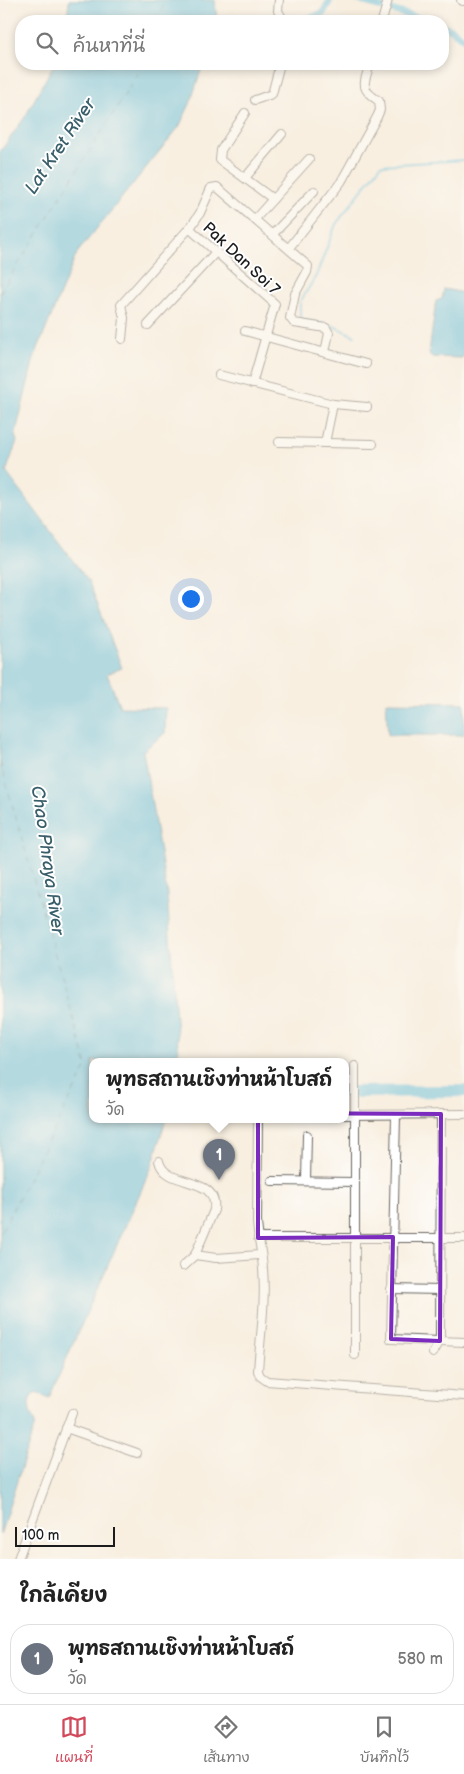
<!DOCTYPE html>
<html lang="th">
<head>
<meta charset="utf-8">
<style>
	body { margin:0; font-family:"Balsamiq Sans","Playpen Sans Thai",sans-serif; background:#f6f6f6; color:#222 }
	.scale { position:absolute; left:15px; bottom:12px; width:100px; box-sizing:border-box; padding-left:5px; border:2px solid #1c1c1c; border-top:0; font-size:14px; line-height:18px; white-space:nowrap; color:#1c1c1c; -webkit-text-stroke:4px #fff; paint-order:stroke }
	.you { position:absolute; left:190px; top:598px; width:18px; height:18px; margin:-12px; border:4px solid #fff; border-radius:50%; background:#1a73e8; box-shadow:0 0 0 8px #1a73e833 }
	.badge { display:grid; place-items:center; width:32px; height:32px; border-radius:50%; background:#d1495b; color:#fff; font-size:16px; font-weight:700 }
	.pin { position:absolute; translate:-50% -41px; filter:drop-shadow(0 1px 2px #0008) }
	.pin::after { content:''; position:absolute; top:26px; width:18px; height:15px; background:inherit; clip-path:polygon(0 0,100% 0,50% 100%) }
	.popup { position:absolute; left:89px; top:1058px; width:260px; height:65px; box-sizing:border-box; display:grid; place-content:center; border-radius:10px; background:#fff; filter:drop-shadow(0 1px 4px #0005); font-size:16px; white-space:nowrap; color:#767676 }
	.popup b { font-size:19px; color:#222 }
	.popup::after { content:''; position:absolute; left:50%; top:100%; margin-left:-10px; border:10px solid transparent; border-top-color:#fff }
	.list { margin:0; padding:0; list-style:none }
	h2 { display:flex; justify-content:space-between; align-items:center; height:65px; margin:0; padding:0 20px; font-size:21px }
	h2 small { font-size:16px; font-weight:400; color:#767676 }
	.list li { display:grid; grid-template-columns:32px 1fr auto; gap:15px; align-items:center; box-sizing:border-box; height:70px; margin:0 10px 10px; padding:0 10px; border:1px solid #e0e0e0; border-radius:20px }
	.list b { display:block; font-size:19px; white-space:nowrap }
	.list p { margin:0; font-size:16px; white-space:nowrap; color:#767676 }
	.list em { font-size:16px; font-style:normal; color:#767676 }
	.icon { flex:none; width:28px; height:28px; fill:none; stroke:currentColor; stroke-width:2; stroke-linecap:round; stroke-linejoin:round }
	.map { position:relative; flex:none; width:464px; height:1559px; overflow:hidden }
	.search { position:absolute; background:#fff; box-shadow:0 2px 8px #0003; left:15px; right:15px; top:15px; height:55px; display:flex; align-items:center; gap:12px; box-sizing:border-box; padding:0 18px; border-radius:20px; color:#767676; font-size:19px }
	.sheet { height:145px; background:#fff }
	nav { display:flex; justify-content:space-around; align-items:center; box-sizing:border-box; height:70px; border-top:1px solid #e0e0e0; background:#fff; font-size:14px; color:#767676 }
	nav a { display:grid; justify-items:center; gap:2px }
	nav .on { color:#d1495b }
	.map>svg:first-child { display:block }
	.water { fill:#62c0e0; stroke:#3f6e7e }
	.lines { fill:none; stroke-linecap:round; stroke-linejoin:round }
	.stream { stroke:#62c0e0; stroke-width:2 }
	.canal { stroke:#62c0e0; stroke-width:7 }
	.river { stroke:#62c0e0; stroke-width:12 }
	.ferry { stroke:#385e6a; stroke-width:1; stroke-dasharray:6 5; stroke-linecap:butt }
	.minor-casing { stroke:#696661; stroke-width:10 }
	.tertiary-casing { stroke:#696661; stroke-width:12 }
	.minor { stroke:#fff; stroke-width:8 }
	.tertiary { stroke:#fff; stroke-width:10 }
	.marked { fill:none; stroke:#7b2cbf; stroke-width:4; stroke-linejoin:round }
	.labels { text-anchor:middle; stroke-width:4; stroke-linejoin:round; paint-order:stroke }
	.street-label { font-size:16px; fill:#1c1c1c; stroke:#fff }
	.water-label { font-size:18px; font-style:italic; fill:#385e6a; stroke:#fff }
</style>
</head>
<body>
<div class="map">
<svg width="464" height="1559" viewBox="0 0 464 1559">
	<rect width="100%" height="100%" fill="#fff"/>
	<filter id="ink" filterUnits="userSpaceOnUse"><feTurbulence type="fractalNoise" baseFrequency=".02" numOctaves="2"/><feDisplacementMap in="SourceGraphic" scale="10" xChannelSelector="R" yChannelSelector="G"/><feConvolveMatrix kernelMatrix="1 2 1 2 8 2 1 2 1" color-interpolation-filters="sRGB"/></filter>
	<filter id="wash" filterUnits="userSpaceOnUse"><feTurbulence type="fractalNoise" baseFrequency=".0096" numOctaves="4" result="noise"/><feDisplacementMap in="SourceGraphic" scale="20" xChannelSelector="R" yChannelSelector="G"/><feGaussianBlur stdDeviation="1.12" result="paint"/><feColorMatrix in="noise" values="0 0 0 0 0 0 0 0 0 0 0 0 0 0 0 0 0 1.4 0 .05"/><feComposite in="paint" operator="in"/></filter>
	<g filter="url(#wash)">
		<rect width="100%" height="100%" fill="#f8efe0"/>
		<!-- water -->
		<g class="water">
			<path d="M69 0H215L217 21H67Z"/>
			<path d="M54 64H203L190 104 179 127 77 253 34 358 15 436 17 441 6 472 89 582 122 668 107 674 120 707 166 708 165 733 143 751 167 894 179 1061H93V1119H166L152 1166 49 1398 36 1392C24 1400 30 1413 35 1424L0 1535V152L25 117Z"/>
			<path d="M444 289 464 293V355L462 358 431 357 429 353 436 301 442 299Z"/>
			<path d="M386 702 464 703V735H388Z"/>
		</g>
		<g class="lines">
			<!-- stream -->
			<path class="stream" d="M355 336 331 325 303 320 300 318V302L316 276 336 224 381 165 464 160"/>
			<!-- canal -->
			<g class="canal">
				<path d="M358 0 428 21"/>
				<path d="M304 21 323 13 330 0"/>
				<path d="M443 26 451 29 464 39"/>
			</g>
			<!-- river -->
			<path class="river" d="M345 1092 464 1091"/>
			<!-- ferry -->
			<g class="ferry">
				<path d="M157 21 165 0"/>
				<path d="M0 293 138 74 141 64"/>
				<path d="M0 762 87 1066 0 1234"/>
			</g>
		</g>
	</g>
	<g filter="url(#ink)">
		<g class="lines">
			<defs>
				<g id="minor">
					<path d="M279 0 278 11 284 21"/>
					<path d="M382 21 388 0"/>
					<path d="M255 100 272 94 280 64"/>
					<path d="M245 113 221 150 220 160 273 199"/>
					<path d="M245 178 282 134"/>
					<path d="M255 219 309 159"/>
					<path d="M189 228 275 304 252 384"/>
					<path d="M273 234 314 191"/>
					<path d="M289 248 341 182 377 117 380 110 379 101C359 89 364 83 370 64"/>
					<path d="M148 325 216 252"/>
					<path d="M245 331 366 364"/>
					<path d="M122 339 124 318 121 305 192 225 200 213 211 188 217 187 308 266 307 272 295 294 290 318 294 323 326 328 329 333 325 352"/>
					<path d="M219 375 333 404 367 407"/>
					<path d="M279 442 373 444"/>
					<path d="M325 443 333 404"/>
					<path d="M355 1066V1355"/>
					<path d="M345 1115 464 1114"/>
					<path d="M396 1115 391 1339 464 1342"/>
					<path d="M258 1119 257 1222C258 1238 262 1253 263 1269 266 1302 260 1338 258 1371L260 1376 267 1381 464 1396"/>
					<path d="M159 1161C165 1189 219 1174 214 1210L195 1255 183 1266"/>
					<path d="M272 1181 355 1182"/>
					<path d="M306 1181 307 1135"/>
					<path d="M258 1238H464"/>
					<path d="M195 1255 216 1258 260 1255"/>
					<path d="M391 1289 440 1290"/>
					<path d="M433 1353 440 1341 441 1114"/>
					<path d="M66 1428 137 1453"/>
					<path d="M18 1559 72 1413"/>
				</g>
				<path id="tertiary" d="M462 0H464"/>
			</defs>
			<!-- minor casing -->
			<use href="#minor" class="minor-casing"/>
			<!-- tertiary casing -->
			<use href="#tertiary" class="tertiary-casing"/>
			<!-- minor -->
			<use href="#minor" class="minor"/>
			<!-- tertiary -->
			<use href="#tertiary" class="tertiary"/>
		</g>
	</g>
	<!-- marked area -->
	<path d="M0 0H464V1559H0ZM258 1113 441 1114 440 1341 391 1339 393 1237 258 1238Z" fill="#f8efe0" fill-opacity=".55" fill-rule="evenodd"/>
	<path class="marked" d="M258 1113 441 1114 440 1341 391 1339 393 1237 258 1238Z"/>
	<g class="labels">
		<!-- street labels -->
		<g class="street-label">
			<text transform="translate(242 258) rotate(43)" y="6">Pak Dan Soi 7</text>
		</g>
		<!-- water labels -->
		<g class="water-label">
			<text transform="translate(60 146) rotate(-56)" y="6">Lat Kret River</text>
			<text transform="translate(48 860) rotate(82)" y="6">Chao Phraya River</text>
		</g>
	</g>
</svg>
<div class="scale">100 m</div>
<div class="you"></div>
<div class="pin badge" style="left:219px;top:1180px;background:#6b7280">1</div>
<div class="popup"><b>พุทธสถานเชิงท่าหน้าโบสถ์</b>วัด</div>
<div class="search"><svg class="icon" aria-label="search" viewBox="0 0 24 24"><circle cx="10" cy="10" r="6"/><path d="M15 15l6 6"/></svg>ค้นหาที่นี่</div>
</div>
<section class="sheet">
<h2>ใกล้เคียง<small></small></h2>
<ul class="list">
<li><span class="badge" style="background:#6b7280">1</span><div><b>พุทธสถานเชิงท่าหน้าโบสถ์</b><p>วัด</p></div><em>580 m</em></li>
</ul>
</section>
<nav>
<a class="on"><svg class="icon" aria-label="map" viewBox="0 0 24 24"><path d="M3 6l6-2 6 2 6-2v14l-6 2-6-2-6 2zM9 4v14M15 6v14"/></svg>แผนที่</a>
<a><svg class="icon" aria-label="directions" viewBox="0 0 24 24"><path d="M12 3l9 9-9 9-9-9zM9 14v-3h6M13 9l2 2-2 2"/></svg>เส้นทาง</a>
<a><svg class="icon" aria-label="saved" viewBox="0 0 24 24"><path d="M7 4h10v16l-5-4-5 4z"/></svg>บันทึกไว้</a>
</nav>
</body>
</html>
